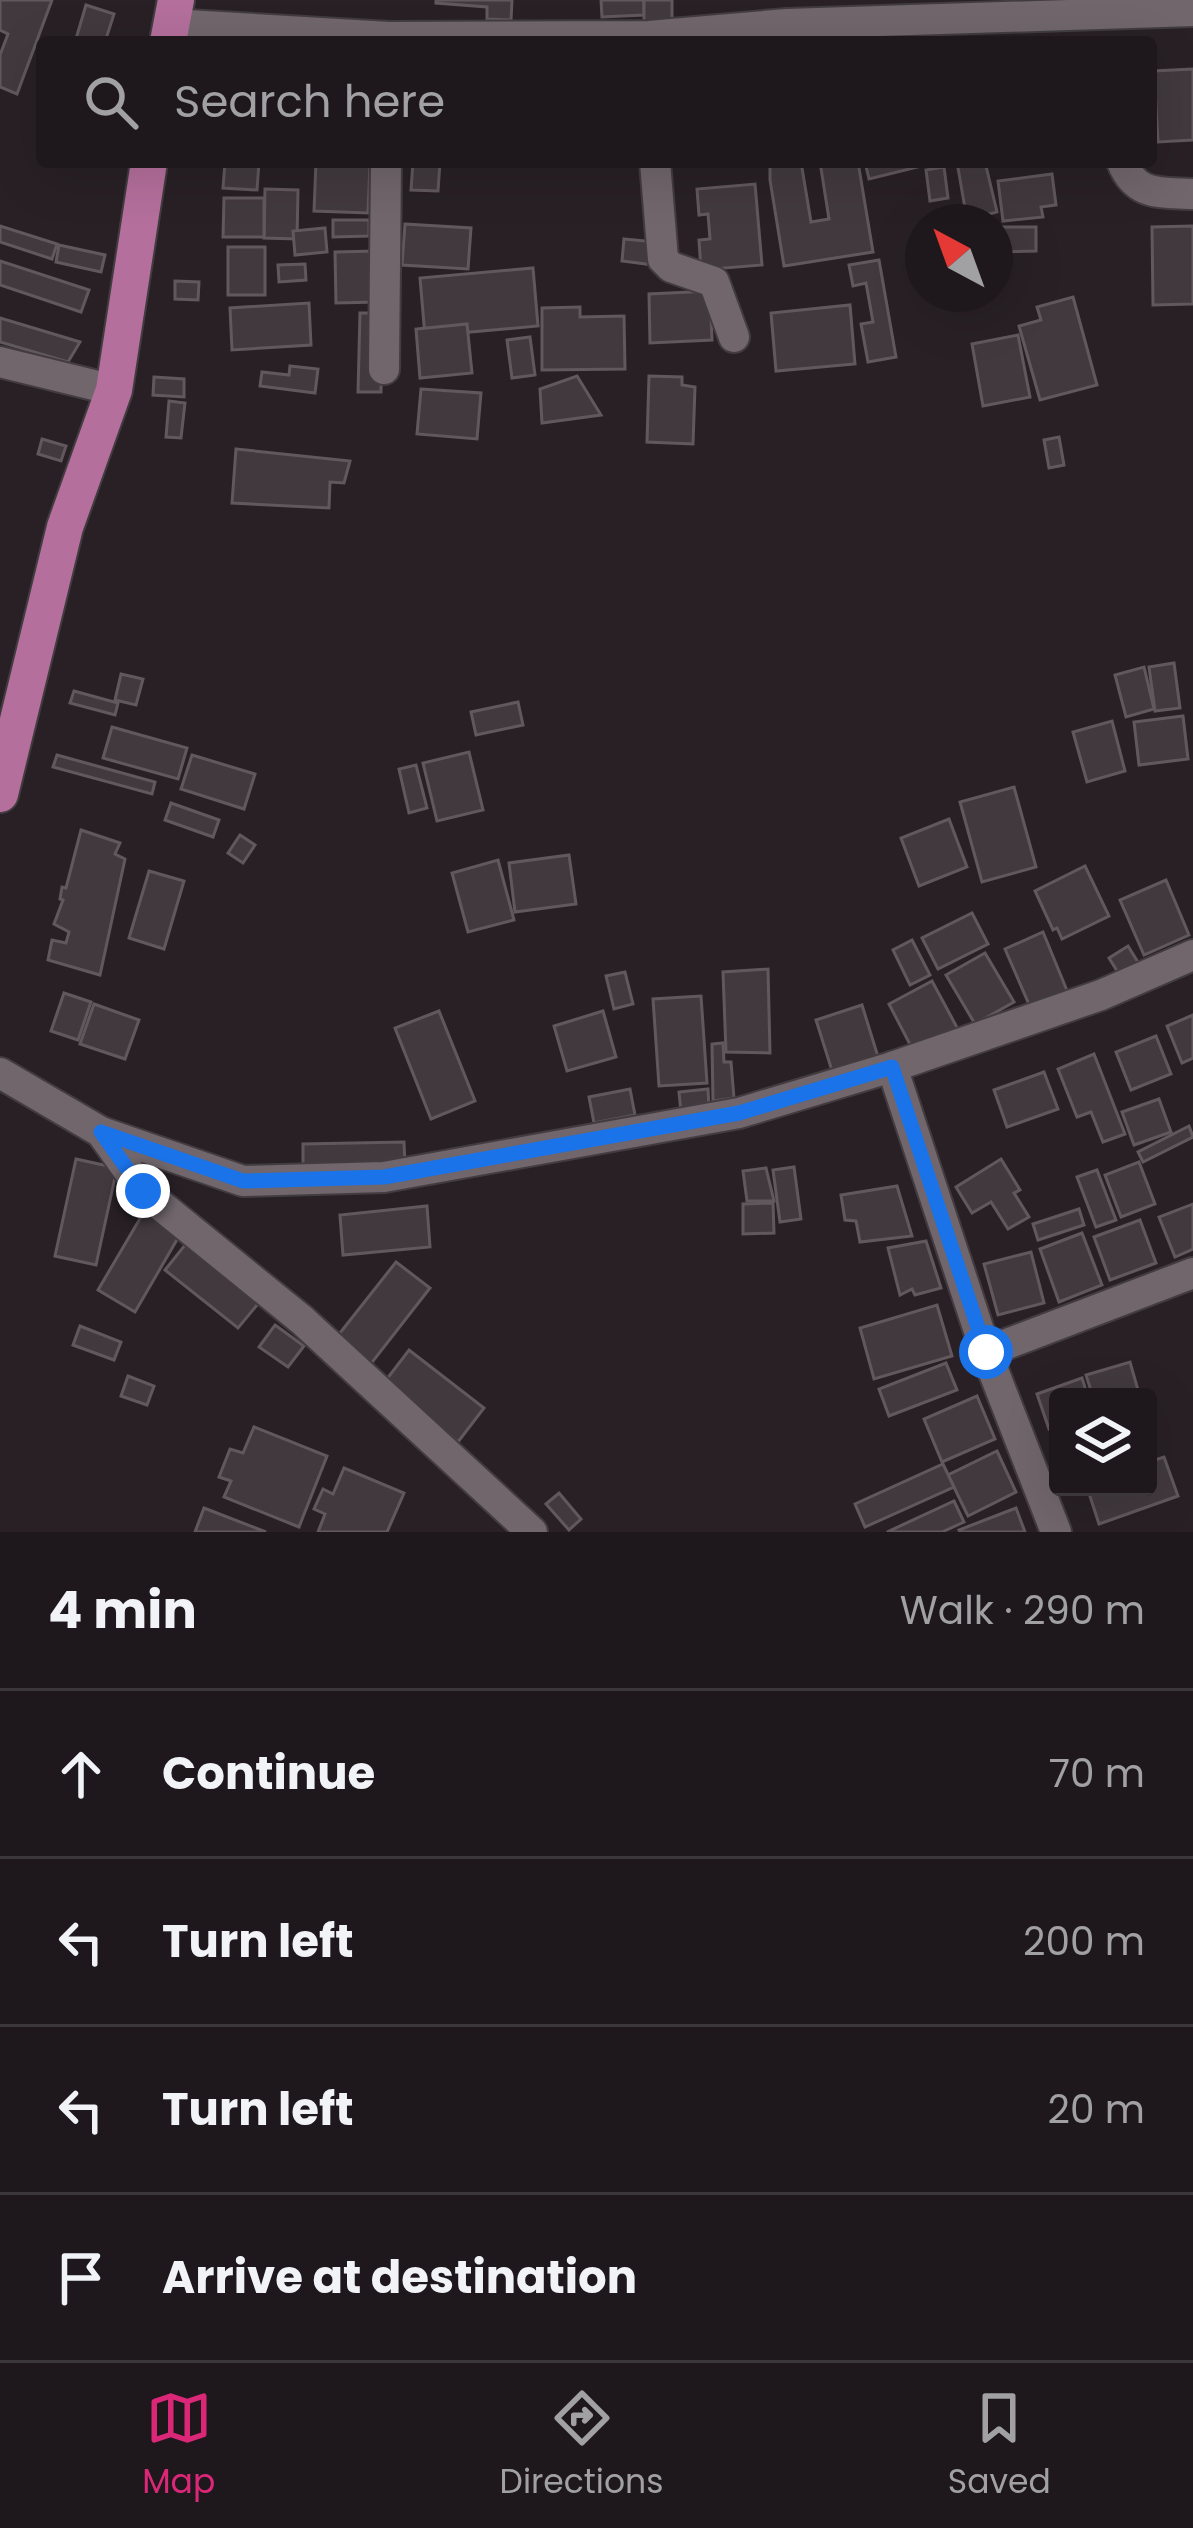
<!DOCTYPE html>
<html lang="en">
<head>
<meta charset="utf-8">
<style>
	body { margin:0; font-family:Poppins,sans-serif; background:#2b2529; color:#f1f3f6 }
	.controls { position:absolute; right:36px; bottom:36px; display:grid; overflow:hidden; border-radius:12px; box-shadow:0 12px 48px #0002 }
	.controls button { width:108px; height:108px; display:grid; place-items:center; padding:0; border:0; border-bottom:3px solid #3c373b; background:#1e181c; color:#f1f3f6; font:60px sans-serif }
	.compass { position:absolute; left:905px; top:204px; width:108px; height:108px; border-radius:50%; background:#1e181c; box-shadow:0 12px 48px #0002; rotate:319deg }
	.stop { position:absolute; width:36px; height:36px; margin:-27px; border:9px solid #1a73e8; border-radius:50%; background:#fff }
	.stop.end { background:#1a73e8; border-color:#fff; box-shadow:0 3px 12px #0008 }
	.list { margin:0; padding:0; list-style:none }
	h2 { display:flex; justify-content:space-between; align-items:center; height:156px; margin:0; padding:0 48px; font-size:51px }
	h2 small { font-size:39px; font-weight:400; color:#a1a0a3 }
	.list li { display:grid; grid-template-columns:78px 1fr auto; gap:36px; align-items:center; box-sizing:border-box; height:168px; padding:0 48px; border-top:3px solid #3c373b }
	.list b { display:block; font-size:45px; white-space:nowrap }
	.list em { font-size:39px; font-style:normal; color:#a1a0a3 }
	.icon { flex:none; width:66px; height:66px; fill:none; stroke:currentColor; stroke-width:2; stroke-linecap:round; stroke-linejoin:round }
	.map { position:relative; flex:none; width:1193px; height:1532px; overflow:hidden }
	.search { position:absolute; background:#1e181c; box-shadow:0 12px 48px #0002; left:36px; right:36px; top:36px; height:132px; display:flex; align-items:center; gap:30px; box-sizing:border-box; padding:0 42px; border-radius:12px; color:#a1a0a3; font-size:45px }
	.sheet { height:828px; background:#1e181c }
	nav { display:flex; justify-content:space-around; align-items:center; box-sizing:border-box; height:168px; border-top:3px solid #3c373b; background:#1e181c; font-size:33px; color:#a1a0a3 }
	nav a { display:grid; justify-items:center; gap:6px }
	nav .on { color:#db2777 }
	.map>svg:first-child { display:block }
	.building { fill:#41393e; stroke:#61585d; stroke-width:3 }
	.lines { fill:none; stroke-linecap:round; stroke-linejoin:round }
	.minor-casing { stroke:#423c40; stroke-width:34 }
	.major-casing { stroke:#423c40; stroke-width:40 }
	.minor { stroke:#70666c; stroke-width:30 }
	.major { stroke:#b46f9c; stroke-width:36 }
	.route { stroke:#1a73e8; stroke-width:15 }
</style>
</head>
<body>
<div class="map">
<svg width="1193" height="1532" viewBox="0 0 1193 1532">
	<rect width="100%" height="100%" fill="#282025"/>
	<!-- building -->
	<g class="building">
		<path d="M0 0H52L17 94 0 87V55L8 34 0 30Z"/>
		<path d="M436 0H512L511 20 487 19V7L436 3Z"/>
		<path d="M601 0H644V15L602 17Z"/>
		<rect x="644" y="0" width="28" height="22"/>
		<path d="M86 5 114 14 105 42H75Z"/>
		<path d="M1193 69V140L1158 142 1154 71Z"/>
		<path d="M225 162H259L257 190 223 188Z"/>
		<path d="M316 162H370L368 213 314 211Z"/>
		<path d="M413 162H440L438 191 411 190Z"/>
		<path d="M770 162H801L811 222 829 219 820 162H858L873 252 784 266 770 180Z"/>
		<path d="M865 162H921L922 166 869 179Z"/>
		<path d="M957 162H985L997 212 967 220Z"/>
		<path d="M944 167 948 198 930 201 926 170Z"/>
		<path d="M1052 174 1056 205 1041 207 1043 217 1003 221 998 181Z"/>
		<path d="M755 184 762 265 701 270 699 240 710 239 708 214 699 215 697 189Z"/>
		<path d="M265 189 298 190 297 239 264 238Z"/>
		<path d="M224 198H264V237H223Z"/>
		<path d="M333 220H369V236L333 237Z"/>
		<path d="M405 224 471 228 468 269 402 265Z"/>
		<path d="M0 226 57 244 52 259 0 242Z"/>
		<path d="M1193 226V304L1153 305 1152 227Z"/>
		<path d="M1001 227H1036V251L1002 252Z"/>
		<path d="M325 228 327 252 295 255 293 231Z"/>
		<path d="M624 239 657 242 654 265 622 261Z"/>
		<path d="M59 245 105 255 101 272 56 262Z"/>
		<rect x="228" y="247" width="37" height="48"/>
		<path d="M376 251 378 302 336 303 335 252Z"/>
		<path d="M879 260 896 357 868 362 861 324 873 322 866 283 853 286 849 265Z"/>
		<path d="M0 261 89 290 81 312 0 285Z"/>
		<path d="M305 264 306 280 279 282 278 265Z"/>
		<path d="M533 268 538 326 425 336 420 278Z"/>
		<path d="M175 281 199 282 198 300 175 299Z"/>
		<path d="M710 291 712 340 650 343 649 294Z"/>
		<path d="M1073 297 1097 385 1040 400 1019 326 1041 320 1037 307Z"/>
		<path d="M309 303 311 345 232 350 230 308Z"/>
		<path d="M850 305 855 364 776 371 771 313Z"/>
		<path d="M580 307V317L624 316 625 369 542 370V308Z"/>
		<path d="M360 313H382L381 392H358Z"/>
		<path d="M0 318 80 342 68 362 0 342Z"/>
		<path d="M467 324 472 373 420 378 416 329Z"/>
		<path d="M1018 335 1030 397 983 406 972 344Z"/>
		<path d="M530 337 535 375 512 378 507 340Z"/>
		<path d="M290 366 318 369 315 393 260 386 262 372 289 375Z"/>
		<path d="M577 376 601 415 542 423 540 389Z"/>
		<path d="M649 376 682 377V385L695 387 693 444 647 442Z"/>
		<path d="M154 377 184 379V397L153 395Z"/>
		<path d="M421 389 481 393 477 439 417 434Z"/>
		<path d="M169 401 185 403 181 438 166 437Z"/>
		<path d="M1059 437 1064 465 1049 468 1044 440Z"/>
		<path d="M42 439 66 446 61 461 38 454Z"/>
		<path d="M236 449 350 461 344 483 330 482 329 508 232 503Z"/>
		<path d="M1174 663 1180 708 1155 711 1149 667Z"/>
		<path d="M1144 667 1154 709 1126 717 1115 675Z"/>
		<path d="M121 674 143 679 136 705 115 700Z"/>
		<path d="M74 691 118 703 115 715 70 703Z"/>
		<path d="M518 702 523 725 476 735 471 712Z"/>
		<path d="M1183 716 1188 759 1139 765 1134 722Z"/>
		<path d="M1112 721 1125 771 1087 782 1073 732Z"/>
		<path d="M112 727 187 748 178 779 103 758Z"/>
		<path d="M469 752 483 810 437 821 423 763Z"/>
		<path d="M57 755 155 782 152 794 53 767Z"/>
		<path d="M192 755 255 774 244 809 181 789Z"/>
		<path d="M416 765 427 808 409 813 399 769Z"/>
		<path d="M1014 787 1036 867 982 882 960 802Z"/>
		<path d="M171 803 219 820 213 837 165 820Z"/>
		<path d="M949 819 967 867 919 886 901 838Z"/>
		<path d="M81 830 120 843 115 854 125 859 100 975 48 960 52 940 66 943 69 932 54 924 63 900 60 899 62 887 66 888Z"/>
		<path d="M240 835 255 845 243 863 228 853Z"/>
		<path d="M569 855 576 904 515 912 509 863Z"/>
		<path d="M498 860 514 920 468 932 452 873Z"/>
		<path d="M1085 866 1109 916 1062 939 1057 928 1053 930 1035 891Z"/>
		<path d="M149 871 184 881 164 949 129 938Z"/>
		<path d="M1166 880 1189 935 1144 955 1120 900Z"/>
		<path d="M972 913 988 944 938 969 922 938Z"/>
		<path d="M1043 932 1068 993 1031 1009 1005 949Z"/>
		<path d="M912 940 930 975 910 985 893 950Z"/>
		<path d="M1128 946 1141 967 1122 979 1109 958Z"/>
		<path d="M985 953 1014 1002 975 1024 946 975Z"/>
		<path d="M768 969 770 1053 726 1052 723 972Z"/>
		<path d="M625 972 633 1004 614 1009 606 976Z"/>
		<path d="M932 981 960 1033 916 1056 889 1004Z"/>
		<path d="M64 993 91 1002 78 1040 51 1031Z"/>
		<path d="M701 996 707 1083 659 1086 653 999Z"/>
		<path d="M94 1004 139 1020 125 1059 80 1044Z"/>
		<path d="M862 1005 879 1060 833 1074 816 1020Z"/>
		<path d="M439 1011 475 1101 431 1119 395 1028Z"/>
		<path d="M603 1011 616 1057 567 1071 554 1026Z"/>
		<path d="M1193 1015V1058L1182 1063 1167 1026Z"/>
		<path d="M1156 1036 1171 1074 1131 1090 1116 1052Z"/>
		<path d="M723 1043 724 1062H731L734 1098 713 1101 712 1044Z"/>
		<path d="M1094 1054 1125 1134 1103 1142 1091 1112 1077 1117 1058 1069Z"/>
		<path d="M1044 1072 1058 1109 1007 1127 994 1090Z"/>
		<path d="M630 1089 635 1115 594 1123 589 1097Z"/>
		<path d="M708 1089 709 1109 681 1112 679 1092Z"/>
		<path d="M1159 1099 1171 1132 1134 1145 1122 1112Z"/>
		<path d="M1189 1126 1193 1137 1143 1162 1138 1152Z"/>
		<path d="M404 1142 405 1164 303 1166V1144Z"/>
		<path d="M76 1159 117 1168 96 1265 55 1256Z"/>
		<path d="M1001 1159 1020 1190 1014 1193 1029 1217 1008 1229 991 1202 972 1213 956 1187Z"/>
		<path d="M1139 1162 1155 1204 1121 1217 1105 1175Z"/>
		<path d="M794 1167 801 1219 780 1222 773 1170Z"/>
		<path d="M766 1168 774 1201H747L743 1171Z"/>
		<path d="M1097 1170 1116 1220 1096 1227 1077 1177Z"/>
		<path d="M897 1186 912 1236 860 1242 856 1221 845 1220 841 1195Z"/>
		<path d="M773 1203 774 1233 743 1234V1204Z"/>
		<path d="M1193 1204V1249L1175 1257 1159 1217Z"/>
		<path d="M427 1206 430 1247 343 1255 340 1215Z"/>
		<path d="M1079 1209 1084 1225 1038 1240 1033 1224Z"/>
		<path d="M145 1210 182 1231 135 1312 98 1290Z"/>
		<path d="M1140 1220 1156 1263 1110 1280 1094 1237Z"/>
		<path d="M1082 1233 1102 1285 1059 1302 1040 1249Z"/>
		<path d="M189 1240 262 1299 238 1328 165 1270Z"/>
		<path d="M926 1241 941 1288 915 1295 912 1289 900 1295 888 1248Z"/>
		<path d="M1031 1252 1044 1303 998 1315 984 1264Z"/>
		<path d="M396 1262 430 1288 370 1365 336 1338Z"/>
		<path d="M937 1305 952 1356 874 1379 860 1328Z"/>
		<path d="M275 1325 304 1346 288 1367 259 1347Z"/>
		<path d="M80 1326 121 1342 114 1360 73 1345Z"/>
		<path d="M409 1350 484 1408 458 1442 383 1384Z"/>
		<path d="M1130 1362 1140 1397H1093L1086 1375Z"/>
		<path d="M946 1363 957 1390 889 1416 879 1389Z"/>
		<path d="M128 1376 154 1386 147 1405 121 1396Z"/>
		<path d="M1082 1378 1088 1397H1058V1426L1049 1429 1037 1394Z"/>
		<path d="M977 1396 995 1439 942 1462 924 1419Z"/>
		<path d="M254 1427 327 1456 299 1527 224 1497 231 1481 219 1477 230 1449 243 1453Z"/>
		<path d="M997 1451 1016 1492 968 1516 948 1475Z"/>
		<path d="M1164 1457 1178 1496 1099 1524 1087 1487H1148V1462Z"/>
		<path d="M943 1464 954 1487 865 1527 855 1504Z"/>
		<path d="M344 1468 404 1493 387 1532H318L325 1514 314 1509 323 1489 333 1494Z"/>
		<path d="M559 1493 581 1519 569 1530 546 1504Z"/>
		<path d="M954 1501 964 1522 942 1532H887Z"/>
		<path d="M204 1508 266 1532H195Z"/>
		<path d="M1016 1508 1025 1532H960L959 1530Z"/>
	</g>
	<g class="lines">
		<defs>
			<g id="minor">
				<path d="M170 24 389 37 649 36 787 24 1193 11"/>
				<path d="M655 162 663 259 671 267 714 282 734 337"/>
				<path d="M1122 162C1136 197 1160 192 1193 194"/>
				<path d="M0 362 114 390"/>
				<path d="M384 369 386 162"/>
				<path d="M892 1067 986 1352 1056 1532"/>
				<path d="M0 1073 101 1132 243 1181 384 1177 739 1113 892 1067 1101 995 1193 955"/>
				<path d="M101 1132 143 1191 302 1320 532 1532"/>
				<path d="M986 1352 1193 1273"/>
			</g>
			<g id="major">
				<path d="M168 42 176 0"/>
				<path d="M0 794 65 527 114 390 149 162"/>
			</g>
		</defs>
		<!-- minor casing -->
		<use href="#minor" class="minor-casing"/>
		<!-- major casing -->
		<use href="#major" class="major-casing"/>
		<!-- minor -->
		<use href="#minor" class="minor"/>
		<!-- major -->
		<use href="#major" class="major"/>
	</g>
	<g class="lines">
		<!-- route -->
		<path class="route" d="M143 1191 101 1132 243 1181 384 1177 739 1113 892 1067 986 1352"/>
	</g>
</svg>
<div class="controls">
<button><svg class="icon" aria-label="layers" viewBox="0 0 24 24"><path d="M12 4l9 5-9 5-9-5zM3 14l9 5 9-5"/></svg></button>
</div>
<svg class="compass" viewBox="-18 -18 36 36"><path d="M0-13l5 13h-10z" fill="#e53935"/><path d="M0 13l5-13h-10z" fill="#a1a0a3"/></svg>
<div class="stop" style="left:986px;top:1352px"></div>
<div class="stop end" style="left:143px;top:1191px"></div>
<div class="search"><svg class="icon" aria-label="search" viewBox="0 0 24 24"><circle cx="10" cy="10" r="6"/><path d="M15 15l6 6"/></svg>Search here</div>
</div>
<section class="sheet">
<h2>4 min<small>Walk · 290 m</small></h2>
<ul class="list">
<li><svg class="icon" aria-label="ahead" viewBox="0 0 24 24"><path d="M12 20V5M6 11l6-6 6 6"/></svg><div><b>Continue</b></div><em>70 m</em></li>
<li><svg class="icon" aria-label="left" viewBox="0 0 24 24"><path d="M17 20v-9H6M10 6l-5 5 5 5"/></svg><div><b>Turn left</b></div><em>200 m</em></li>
<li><svg class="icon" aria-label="left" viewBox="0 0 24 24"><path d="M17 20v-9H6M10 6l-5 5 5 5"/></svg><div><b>Turn left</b></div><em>20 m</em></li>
<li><svg class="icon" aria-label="arrive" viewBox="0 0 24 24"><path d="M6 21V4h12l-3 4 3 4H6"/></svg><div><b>Arrive at destination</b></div></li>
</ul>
</section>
<nav>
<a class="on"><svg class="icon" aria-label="map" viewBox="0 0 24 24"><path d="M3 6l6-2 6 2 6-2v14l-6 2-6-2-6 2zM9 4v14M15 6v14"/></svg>Map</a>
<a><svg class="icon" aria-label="directions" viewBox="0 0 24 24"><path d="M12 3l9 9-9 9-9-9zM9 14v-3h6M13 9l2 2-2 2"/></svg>Directions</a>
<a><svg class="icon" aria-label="saved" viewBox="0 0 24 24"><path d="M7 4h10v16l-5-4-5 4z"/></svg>Saved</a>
</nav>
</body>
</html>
